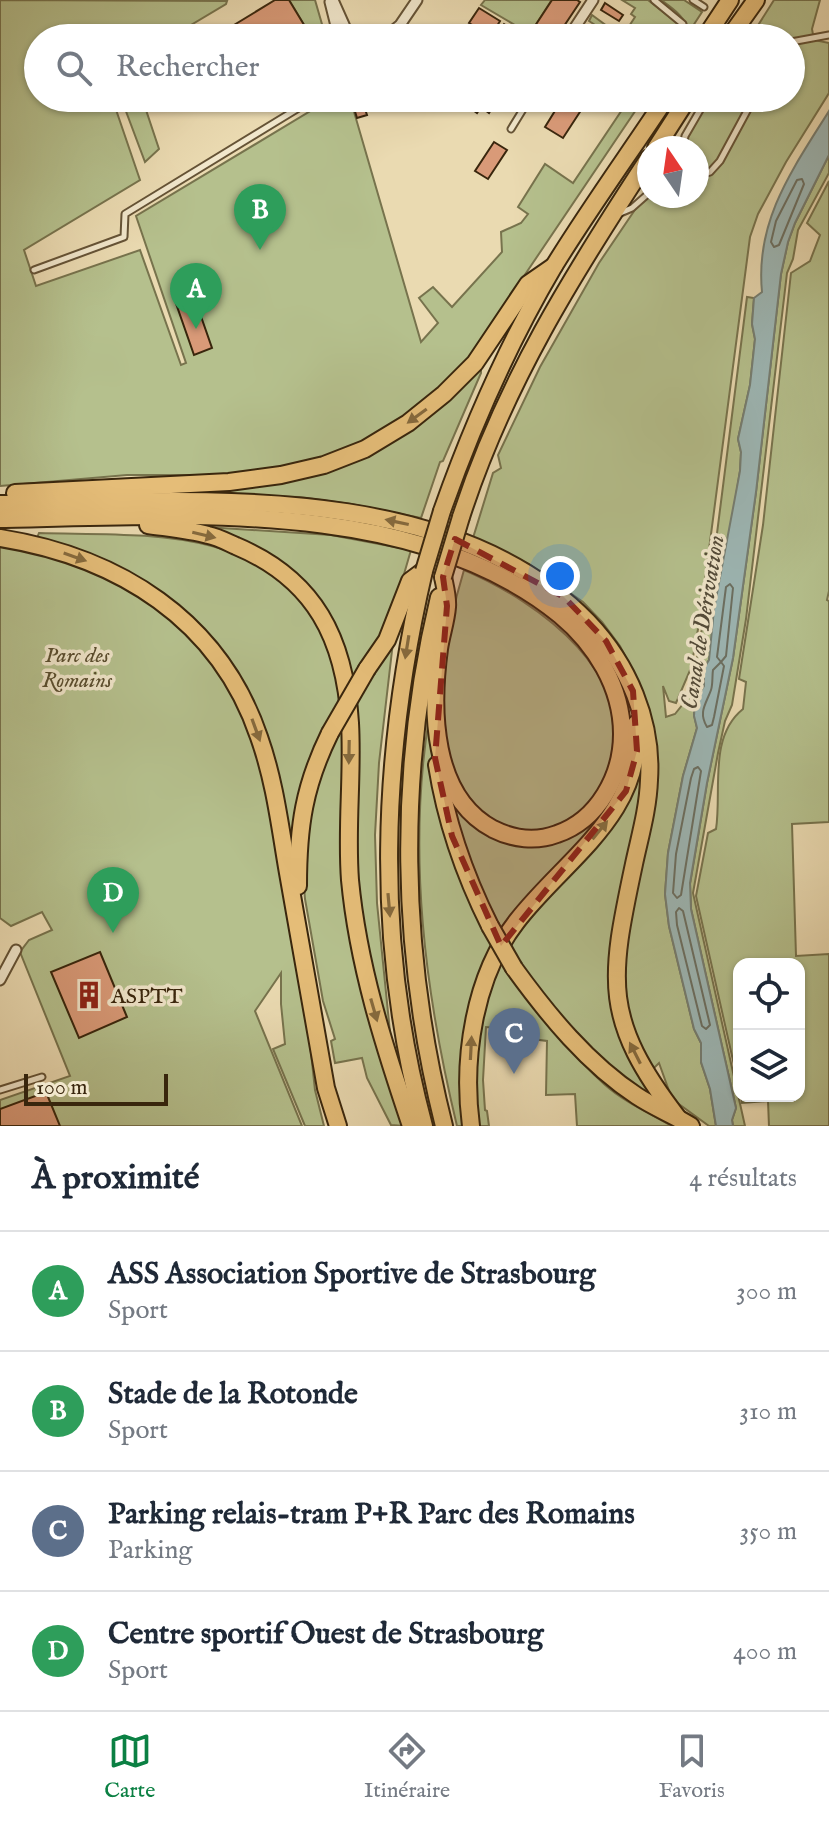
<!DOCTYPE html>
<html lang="fr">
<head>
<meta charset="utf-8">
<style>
	body { margin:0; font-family:"IM FELL English",serif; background:#f6f6f7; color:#1f2937 }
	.controls { position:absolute; right:24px; bottom:24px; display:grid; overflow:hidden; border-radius:16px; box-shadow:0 2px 6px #0004 }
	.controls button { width:72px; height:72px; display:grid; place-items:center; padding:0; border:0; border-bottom:2px solid #e0e1e3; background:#fff; color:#1f2937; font:40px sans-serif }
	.compass { position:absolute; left:637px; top:136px; width:72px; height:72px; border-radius:50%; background:#fff; box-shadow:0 2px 6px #0004; rotate:347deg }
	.scale { position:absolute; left:24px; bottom:20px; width:144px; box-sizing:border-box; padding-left:8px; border:4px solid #39260d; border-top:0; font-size:22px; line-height:28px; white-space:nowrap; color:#39260d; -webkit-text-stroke:6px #f1e7cc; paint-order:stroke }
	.you { position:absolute; left:560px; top:576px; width:28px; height:28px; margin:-20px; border:6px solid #fff; border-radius:50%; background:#1a73e8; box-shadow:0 0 0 12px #1a73e833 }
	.badge { display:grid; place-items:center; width:52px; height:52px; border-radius:50%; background:#0b8043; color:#fff; font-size:26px; font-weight:700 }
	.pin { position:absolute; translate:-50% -66px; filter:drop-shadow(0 2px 4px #0008) }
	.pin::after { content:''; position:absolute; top:42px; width:28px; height:24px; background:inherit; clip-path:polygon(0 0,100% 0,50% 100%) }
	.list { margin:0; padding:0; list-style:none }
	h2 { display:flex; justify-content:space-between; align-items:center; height:104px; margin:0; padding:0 32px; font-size:34px }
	h2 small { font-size:26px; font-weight:400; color:#747a83 }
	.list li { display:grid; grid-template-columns:52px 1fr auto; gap:24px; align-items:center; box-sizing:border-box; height:120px; padding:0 32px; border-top:2px solid #e0e1e3 }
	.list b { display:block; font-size:30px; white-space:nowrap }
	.list p { margin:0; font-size:26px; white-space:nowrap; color:#747a83 }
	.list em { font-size:26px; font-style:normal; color:#747a83 }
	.icon { flex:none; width:44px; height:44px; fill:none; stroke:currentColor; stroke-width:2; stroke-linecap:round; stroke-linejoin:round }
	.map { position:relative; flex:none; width:829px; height:1126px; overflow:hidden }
	.search { position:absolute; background:#fff; box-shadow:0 2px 6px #0004; left:24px; right:24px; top:24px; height:88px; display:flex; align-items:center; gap:20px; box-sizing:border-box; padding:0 28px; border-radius:44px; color:#747a83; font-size:30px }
	.sheet { height:584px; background:#fff }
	nav { display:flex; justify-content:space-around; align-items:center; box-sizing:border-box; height:112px; border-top:2px solid #e0e1e3; background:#fff; font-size:22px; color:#747a83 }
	nav a { display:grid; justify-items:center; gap:4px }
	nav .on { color:#0b8043 }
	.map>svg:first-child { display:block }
	.green { fill:#b5c08d; stroke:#77734d; stroke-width:2 }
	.water { fill:#9db8b7; stroke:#757e73; stroke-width:2 }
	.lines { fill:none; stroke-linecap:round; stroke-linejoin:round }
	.shore { stroke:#6b6f62; stroke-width:2 }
	.building { fill:#d99a78; stroke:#39260d; stroke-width:2 }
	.lane-casing { stroke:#655336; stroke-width:9 }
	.street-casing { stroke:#655336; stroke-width:13 }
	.highway-casing { stroke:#39260d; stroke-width:20 }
	.lane { stroke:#f1e7cc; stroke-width:5 }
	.street { stroke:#f1e7cc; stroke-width:9 }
	.highway { stroke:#e5bd78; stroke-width:16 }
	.highway-bridge-casing { stroke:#39260d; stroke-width:20; stroke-linecap:butt }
	.highway-bridge { stroke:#e5bd78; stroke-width:16 }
	.oneway { fill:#866a3d }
	.marked { fill:#8f2418; fill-opacity:0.2; stroke:#8f2418; stroke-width:6; stroke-dasharray:16 10; stroke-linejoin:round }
	.labels { text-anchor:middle; stroke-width:7; stroke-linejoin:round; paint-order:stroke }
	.park-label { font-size:22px; font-style:italic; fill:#584c2d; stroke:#f1e7cc }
	.poi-label { font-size:22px; fill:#39260d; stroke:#f1e7cc; text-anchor:start }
	.water-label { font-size:24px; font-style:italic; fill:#524a38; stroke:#f1e7cc }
</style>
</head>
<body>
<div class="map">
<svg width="829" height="1126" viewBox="0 0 829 1126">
	<rect width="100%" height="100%" fill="#eadab1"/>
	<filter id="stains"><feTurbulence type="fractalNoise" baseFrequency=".0025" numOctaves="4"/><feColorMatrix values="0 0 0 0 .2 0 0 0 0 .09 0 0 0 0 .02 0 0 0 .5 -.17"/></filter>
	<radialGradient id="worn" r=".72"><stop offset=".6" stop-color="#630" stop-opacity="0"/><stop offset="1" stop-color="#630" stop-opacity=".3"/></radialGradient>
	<!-- green -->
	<g class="green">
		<path d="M0 0 227 1 226 4 176 34 177 38H38V98H112L140 180 24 250 36 286 140 250 181 365 186 363 136 216 332 98H344L345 100 350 98 421 342 438 323 419 298 433 287 452 307 502 252 501 232 521 223 528 214 518 207 545 164 573 183 630 98H644L520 282 489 335 461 369 433 396 358 448 272 471 222 475H127L0 486Z"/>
		<path d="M289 0H315L326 38H312Z"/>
		<path d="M485 0H550L551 1 530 34 481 5Z"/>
		<path d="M622 0H648L677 23 681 38H615L589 21 592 15 622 37 635 17 631 14 635 8Z"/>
		<path d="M661 0H684L702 12 689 32C686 17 672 8 661 0Z"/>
		<path d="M774 0H820L812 29 814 40 829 43V93L786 162 758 214 750 237 700 618 691 668 676 703 669 701 663 686 666 717 675 714 683 704 695 670 714 557 747 297 754 298 752 324 755 339 750 385 738 439 741 452 740 471 709 660 704 668V686L695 701 694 715 697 728 683 776 668 853 665 894 669 926 694 1029 701 1043V1062L710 1089 716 1126H709L672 1099 659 1063 650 1072 640 1055 621 980 644 843 648 711 641 688 620 646 602 622 583 602 529 564 473 538 493 473 501 468 498 455 540 367 599 263 649 189V196H697V148H676L710 98H791V38H750Z"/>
		<path d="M121 98H142L159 149 145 162Z"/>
		<path d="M829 155V173L798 230 793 259 787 273 746 619 732 705 725 721 718 753 693 893 745 1126H733L732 1120 736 1108 691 909 690 884 707 783 733 658 756 492 781 274 788 242 795 223Z"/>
		<path d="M829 181V591L827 600 829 601V822L792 824 796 956 829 954V1126H769L768 1101 742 1103 741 1096H799V964H739V1087L696 896 708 833 716 829C722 791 708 737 743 709L746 682 739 679 763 525 791 273 810 261 820 235 807 223Z"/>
		<path d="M481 367V373L443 461 440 462 421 518 351 504 299 497 159 493 314 474Z"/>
		<path d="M206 527 331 535 411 550 395 605 383 631 353 681C349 665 346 647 339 633 310 572 265 550 206 527Z"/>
		<path d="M39 533C137 536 264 524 317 625 328 645 340 677 340 700 340 712 332 728 329 740 317 781 305 822 293 863L270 754 188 616 37 538Z"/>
		<path d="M0 544 67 559 144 595 204 649 246 716 268 787 305 997 315 1090 324 1126H305L273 1049 285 1044 281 1004V973L255 1011 302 1126H0V1100L70 1076 20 952 29 940 52 930 42 912 11 926 0 918Z"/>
		<path d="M464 570C539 602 644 676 608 772 599 795 584 815 561 825 537 835 507 834 486 816 474 806 463 794 456 779 429 726 447 625 464 570Z"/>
		<path d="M393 642 379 763 375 835 377 903 392 1052 358 915 353 782 357 700Z"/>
		<path d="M429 718 433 763 494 949 480 981 467 1126H457C425 993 407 854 429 718Z"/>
		<path d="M344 723C342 794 339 866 351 937 361 1002 384 1064 404 1126L391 1125 367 1078 362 1058 335 1063 331 1041 335 1039 323 1001 305 899 302 862 317 770Z"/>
		<path d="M643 763 645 787 610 976 657 1103 595 1055 524 974 509 945 632 794Z"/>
		<path d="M620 783 611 807 502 934C475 890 462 841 449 791L460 807 543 843Z"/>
		<path d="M502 961C534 1002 565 1049 604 1084 624 1102 649 1113 672 1126H577L575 1094 546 1095 547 1041 524 1038 523 1030 486 1027 483 1080 485 1110 487 1111 489 1126H478C472 1067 477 1015 502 961Z"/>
	</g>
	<!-- water -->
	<path class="water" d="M829 111V155L795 223 788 242 781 274 756 492 733 658 707 783 690 883 691 909 736 1108 732 1120 733 1126H716L710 1089 701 1062V1043L694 1029 669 926 665 894 668 853 683 776 697 728 694 716 695 701 704 686V668L709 660 714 609 740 471 741 452 738 439 750 385 755 339 752 324 754 298 762 292C755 221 792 170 829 111Z"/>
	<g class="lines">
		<!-- shore -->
		<g class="shore">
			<path d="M802 179 804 184 779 245 774 247 771 242 776 221 797 180Z"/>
			<path d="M730 584 733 588 726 656 721 662 717 657 726 587Z"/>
			<path d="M721 662 724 666 714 717 712 725 707 727C698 712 706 704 711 690 713 684 712 676 713 670Z"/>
			<path d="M698 767 701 771 681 895 677 898 673 893 676 854 691 778 694 769Z"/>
			<path d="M679 908 683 911 710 1025 706 1029 702 1026 677 925 676 912Z"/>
		</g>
	</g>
	<!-- building -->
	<g class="building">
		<path d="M275 0H289L312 38H219L218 36 229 28Z"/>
		<path d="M577 0 580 2 556 38H540L531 32 552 0Z"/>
		<path d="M605 3 623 15 619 21 601 10Z"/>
		<path d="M479 8 500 21 497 26 501 28 504 24 515 31 511 38H496L500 32 495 29 491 36 469 23Z"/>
		<path d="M480 98H498L489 113 481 107 477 113 473 110Z"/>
		<path d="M563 98H589L563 138 545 127Z"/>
		<path d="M363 103 367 115 357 118 353 105Z"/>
		<path d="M494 142 507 150 488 179 475 171Z"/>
		<path d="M190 285 212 348 194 355 172 292Z"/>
		<path d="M100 952 127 1017 79 1038 51 972Z"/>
		<path d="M46 1092 60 1126H0V1109Z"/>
	</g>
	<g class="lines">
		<defs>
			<g id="lane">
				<path d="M654 0 683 24 685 38"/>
				<path d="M693 0 704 7"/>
				<path d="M791 42 829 35"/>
				<path d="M511 129 530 98"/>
				<path d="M683 148 685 136 707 98"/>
				<path d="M697 176 710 172 720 161 754 98"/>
				<path d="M618 214 632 208 649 193"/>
				<path d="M34 270 124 237 125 214 315 98"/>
				<path d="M0 1090 42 1077"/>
			</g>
			<g id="street">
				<path d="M333 0 350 38"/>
				<path d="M330 2 339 38"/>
				<path d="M384 38 400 25 417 0"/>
				<path d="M568 38 593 0"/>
				<path d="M0 980 16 950"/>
			</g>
			<g id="highway">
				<path d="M705 38 730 0"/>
				<path d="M729 38 756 0"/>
				<path d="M656 148 688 98"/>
				<path d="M15 493 229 482 281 475 324 465 365 449 408 423 444 394 475 363 528 284 554 266"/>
				<path d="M0 504C186 502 447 476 588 622 628 664 653 721 649 780 648 809 640 836 634 864 609 981 602 1019 678 1118"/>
				<path d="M442 511C472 426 508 344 554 266 589 209 629 154 666 98"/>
				<path d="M461 517C504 384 573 274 649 158"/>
				<path d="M0 519C178 516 414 496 560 615 595 644 622 687 622 734 622 776 598 820 557 834 536 842 513 839 493 829 431 796 431 708 439 649 441 635 446 621 447 607 448 598 445 587 443 577"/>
				<path d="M148 525C168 528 189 530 208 535 218 537 227 542 236 546 315 579 345 639 350 723 353 775 346 827 350 880 358 965 384 1046 411 1126"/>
				<path d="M0 538C118 557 219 619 259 737 275 782 280 827 288 873 301 945 313 1016 326 1088L338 1126"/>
				<path d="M424 571C381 757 374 940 424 1126"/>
				<path d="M439 597C397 772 400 952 444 1126"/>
				<path d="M367 669 387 640 410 581 422 572"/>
				<path d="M437 765C446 822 464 874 490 926"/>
				<path d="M298 886C298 826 304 786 330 733"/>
				<path d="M514 968C548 1015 588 1064 637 1096 655 1108 674 1115 691 1126"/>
				<path d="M471 1126C462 1059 474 976 517 921 566 858 644 814 636 724"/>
			</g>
		</defs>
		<!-- lane casing -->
		<use href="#lane" class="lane-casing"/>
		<!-- street casing -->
		<use href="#street" class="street-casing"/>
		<!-- highway casing -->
		<use href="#highway" class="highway-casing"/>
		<!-- lane -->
		<use href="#lane" class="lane"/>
		<!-- street -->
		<use href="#street" class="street"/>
		<!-- highway -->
		<use href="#highway" class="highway"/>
		<defs>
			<g id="highway-bridge">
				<path d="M424 571 442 511"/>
				<path d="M443 577 461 517"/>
				<path d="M330 733 367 669"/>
				<path d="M490 926 514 968"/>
			</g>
		</defs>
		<!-- highway-bridge casing -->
		<use href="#highway-bridge" class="highway-bridge-casing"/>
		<!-- highway-bridge -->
		<use href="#highway-bridge" class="highway-bridge"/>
	</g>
	<!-- one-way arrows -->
	<defs><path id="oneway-solid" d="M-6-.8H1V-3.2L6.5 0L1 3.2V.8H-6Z" transform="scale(2)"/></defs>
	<g class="oneway">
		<use href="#oneway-solid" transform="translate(417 416) rotate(144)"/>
		<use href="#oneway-solid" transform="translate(397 522) rotate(-168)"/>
		<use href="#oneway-solid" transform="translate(204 535) rotate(13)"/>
		<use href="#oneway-solid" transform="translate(75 557) rotate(19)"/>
		<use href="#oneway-solid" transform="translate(407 647) rotate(99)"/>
		<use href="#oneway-solid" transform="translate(256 730) rotate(70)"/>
		<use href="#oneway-solid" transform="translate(349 752) rotate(91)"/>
		<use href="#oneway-solid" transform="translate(600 830) rotate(-51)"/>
		<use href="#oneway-solid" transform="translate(389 905) rotate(85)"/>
		<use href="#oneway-solid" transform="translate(374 1010) rotate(74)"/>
		<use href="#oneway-solid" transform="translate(471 1048) rotate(-87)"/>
		<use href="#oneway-solid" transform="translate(635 1053) rotate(-117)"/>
	</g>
	<!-- marked area -->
	<path class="marked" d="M455 539 564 597 606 641 633 691 637 751 626 791 501 946 452 836 435 758 447 606 443 577Z"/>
	<!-- icons -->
	<defs>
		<symbol id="building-bare" viewBox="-9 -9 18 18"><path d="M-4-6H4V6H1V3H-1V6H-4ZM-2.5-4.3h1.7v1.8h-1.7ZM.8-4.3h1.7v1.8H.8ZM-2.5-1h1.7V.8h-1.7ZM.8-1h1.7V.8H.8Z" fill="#8f2418" stroke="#f1e7cc" stroke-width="2.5" paint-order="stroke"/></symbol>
	</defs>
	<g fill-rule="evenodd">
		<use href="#building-bare" x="69" y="975" width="40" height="40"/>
	</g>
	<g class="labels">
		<!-- park labels -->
		<g class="park-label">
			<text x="77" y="662">Parc des<tspan x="77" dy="25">Romains</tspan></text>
		</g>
		<!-- poi labels -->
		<g class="poi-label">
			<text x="111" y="1003">ASPTT</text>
		</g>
		<!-- water labels -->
		<g class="water-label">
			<text transform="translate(702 622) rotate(-81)" y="8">Canal de Dérivation</text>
		</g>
	</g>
	<rect width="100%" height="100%" filter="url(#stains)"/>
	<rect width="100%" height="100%" fill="url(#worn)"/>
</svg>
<div class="controls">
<button><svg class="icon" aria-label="locate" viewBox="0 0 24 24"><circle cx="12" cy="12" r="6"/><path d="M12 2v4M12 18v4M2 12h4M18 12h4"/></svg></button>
<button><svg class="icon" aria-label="layers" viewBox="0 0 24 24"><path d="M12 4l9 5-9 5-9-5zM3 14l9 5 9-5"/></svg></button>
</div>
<svg class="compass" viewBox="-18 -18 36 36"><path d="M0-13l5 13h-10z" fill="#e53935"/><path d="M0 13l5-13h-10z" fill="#747a83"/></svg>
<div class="scale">100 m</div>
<div class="you"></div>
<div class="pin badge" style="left:196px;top:329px;background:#2e9e5b">A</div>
<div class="pin badge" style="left:260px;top:250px;background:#2e9e5b">B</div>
<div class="pin badge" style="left:514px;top:1074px;background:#5c6f8a">C</div>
<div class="pin badge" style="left:113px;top:933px;background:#2e9e5b">D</div>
<div class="search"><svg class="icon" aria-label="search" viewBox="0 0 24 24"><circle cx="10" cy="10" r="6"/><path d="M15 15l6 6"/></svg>Rechercher</div>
</div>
<section class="sheet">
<h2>À proximité<small>4 résultats</small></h2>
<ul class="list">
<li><span class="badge" style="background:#2e9e5b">A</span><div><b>ASS Association Sportive de Strasbourg</b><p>Sport</p></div><em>300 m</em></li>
<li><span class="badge" style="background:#2e9e5b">B</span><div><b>Stade de la Rotonde</b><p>Sport</p></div><em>310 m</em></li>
<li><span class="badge" style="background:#5c6f8a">C</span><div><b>Parking relais-tram P+R Parc des Romains</b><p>Parking</p></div><em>350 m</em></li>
<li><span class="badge" style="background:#2e9e5b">D</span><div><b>Centre sportif Ouest de Strasbourg</b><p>Sport</p></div><em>400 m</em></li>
</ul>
</section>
<nav>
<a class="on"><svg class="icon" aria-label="map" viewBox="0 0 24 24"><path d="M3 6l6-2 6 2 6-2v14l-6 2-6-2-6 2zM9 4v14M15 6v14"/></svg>Carte</a>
<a><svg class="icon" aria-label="directions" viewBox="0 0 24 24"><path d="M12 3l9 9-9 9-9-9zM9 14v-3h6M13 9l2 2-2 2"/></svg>Itinéraire</a>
<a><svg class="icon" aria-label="saved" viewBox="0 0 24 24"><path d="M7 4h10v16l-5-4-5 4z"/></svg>Favoris</a>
</nav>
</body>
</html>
